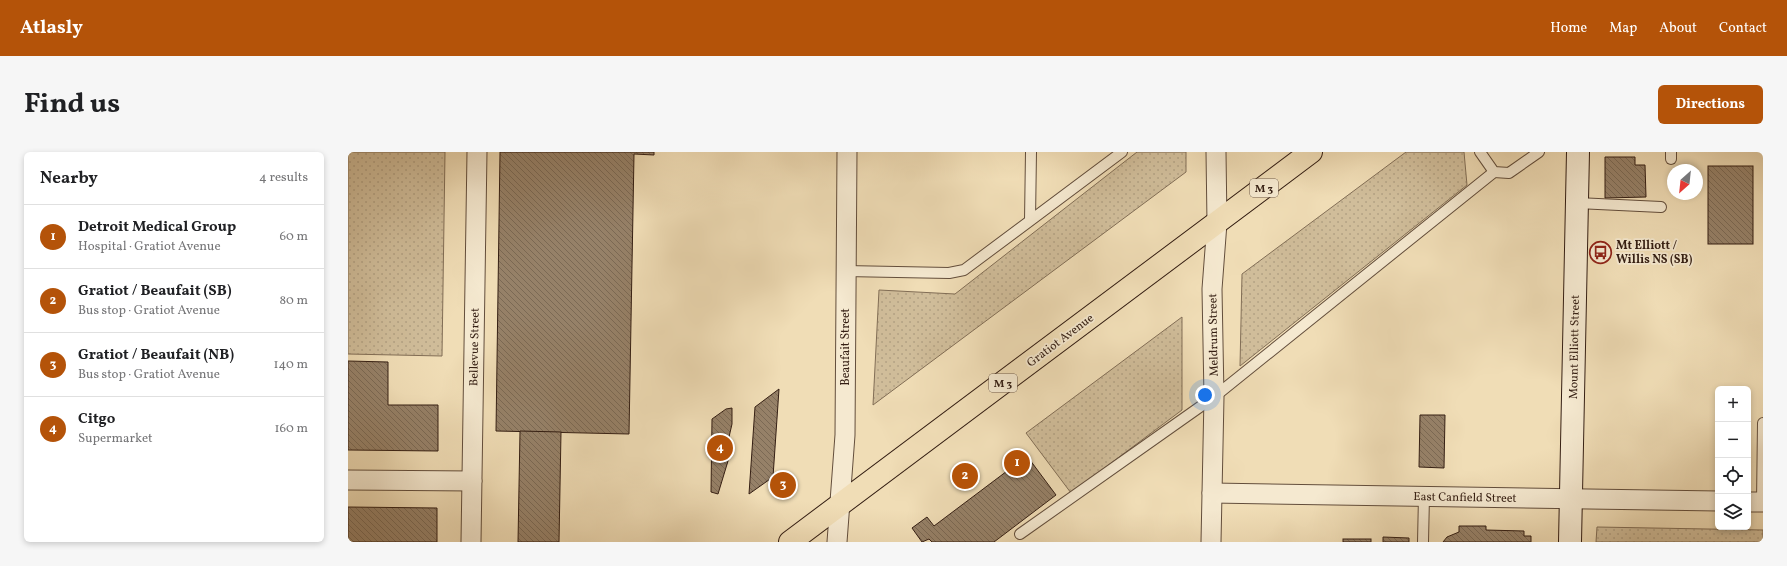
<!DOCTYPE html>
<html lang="en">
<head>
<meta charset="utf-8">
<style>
	body { margin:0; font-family:Vollkorn,serif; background:#f6f6f6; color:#202124 }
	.controls { position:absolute; right:12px; bottom:12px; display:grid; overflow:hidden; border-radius:6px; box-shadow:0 2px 6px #0003 }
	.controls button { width:36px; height:36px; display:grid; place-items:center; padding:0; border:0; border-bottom:1px solid #e0e0e0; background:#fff; color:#202124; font:20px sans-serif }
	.compass { position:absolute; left:1319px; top:12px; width:36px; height:36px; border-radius:50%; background:#fff; box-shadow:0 2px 6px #0003; rotate:207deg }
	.you { position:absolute; left:857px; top:243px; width:14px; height:14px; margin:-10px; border:3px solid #fff; border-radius:50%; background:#1a73e8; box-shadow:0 0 0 6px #1a73e833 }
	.badge { display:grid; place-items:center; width:26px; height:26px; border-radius:50%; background:#b45309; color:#fff; font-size:13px; font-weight:700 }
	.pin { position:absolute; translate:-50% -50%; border:2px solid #fff; box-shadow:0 1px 4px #0006 }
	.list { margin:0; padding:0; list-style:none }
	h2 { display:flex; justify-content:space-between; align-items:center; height:52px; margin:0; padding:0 16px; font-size:17px }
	h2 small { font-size:13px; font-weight:400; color:#757577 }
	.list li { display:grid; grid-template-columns:26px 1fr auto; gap:12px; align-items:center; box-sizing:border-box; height:64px; padding:0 16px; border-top:1px solid #e0e0e0 }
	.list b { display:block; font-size:15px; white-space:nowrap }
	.list p { margin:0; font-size:13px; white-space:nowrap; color:#757577 }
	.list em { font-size:13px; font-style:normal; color:#757577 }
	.icon { flex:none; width:22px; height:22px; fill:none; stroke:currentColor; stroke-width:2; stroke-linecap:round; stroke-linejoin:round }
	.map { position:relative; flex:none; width:1415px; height:390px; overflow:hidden; border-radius:6px }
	header { display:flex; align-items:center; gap:24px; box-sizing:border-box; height:56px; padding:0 20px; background:#b45309; color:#fff }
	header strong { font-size:19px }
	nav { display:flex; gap:22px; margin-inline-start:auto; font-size:14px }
	.intro { display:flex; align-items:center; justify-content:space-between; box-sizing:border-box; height:96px; padding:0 24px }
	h1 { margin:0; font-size:28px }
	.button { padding:10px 18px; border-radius:6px; background:#b45309; color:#fff; font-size:14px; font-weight:700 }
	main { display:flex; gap:24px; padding:0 24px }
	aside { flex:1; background:#fff; border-radius:6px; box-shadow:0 2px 6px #0003 }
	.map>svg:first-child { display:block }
	.grass { fill:url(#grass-dots); stroke:#826e56 }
	.building { fill:url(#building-back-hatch); stroke:#341e13 }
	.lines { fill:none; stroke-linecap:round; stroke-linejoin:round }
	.lane-casing { stroke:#634e3c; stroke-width:12 }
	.street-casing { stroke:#634e3c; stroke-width:21 }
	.secondary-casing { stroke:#341e13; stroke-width:24 }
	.primary-casing { stroke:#341e13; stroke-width:24 }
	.lane { stroke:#f5e9d0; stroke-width:10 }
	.street { stroke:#f5e9d0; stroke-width:19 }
	.secondary { stroke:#f5e9d0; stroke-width:22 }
	.primary { stroke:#f0ddb6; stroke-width:22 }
	.labels { text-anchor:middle; stroke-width:3.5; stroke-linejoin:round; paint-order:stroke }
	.shield { fill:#f5e9d0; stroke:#6e5b4c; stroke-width:1 }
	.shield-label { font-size:11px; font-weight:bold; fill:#341e13 }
	.poi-label { font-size:12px; font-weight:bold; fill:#341e13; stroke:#f5e9d0; text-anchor:start }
	.street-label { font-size:12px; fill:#341e13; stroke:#f5e9d0 }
</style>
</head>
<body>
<header>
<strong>Atlasly</strong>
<nav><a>Home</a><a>Map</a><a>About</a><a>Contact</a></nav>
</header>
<div class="intro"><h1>Find us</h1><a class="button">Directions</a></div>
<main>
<aside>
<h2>Nearby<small>4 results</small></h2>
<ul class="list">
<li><span class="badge">1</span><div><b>Detroit Medical Group</b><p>Hospital · Gratiot Avenue</p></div><em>60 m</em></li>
<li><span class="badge">2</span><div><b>Gratiot / Beaufait (SB)</b><p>Bus stop · Gratiot Avenue</p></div><em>80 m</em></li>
<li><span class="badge">3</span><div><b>Gratiot / Beaufait (NB)</b><p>Bus stop · Gratiot Avenue</p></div><em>140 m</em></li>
<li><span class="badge">4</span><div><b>Citgo</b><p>Supermarket</p></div><em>160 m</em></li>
</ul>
</aside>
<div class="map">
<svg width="1415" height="390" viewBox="0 0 1415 390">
	<defs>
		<pattern id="grass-dots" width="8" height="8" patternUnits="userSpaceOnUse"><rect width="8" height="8" fill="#d0bd9a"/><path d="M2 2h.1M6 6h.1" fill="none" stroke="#b3a284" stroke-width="1.8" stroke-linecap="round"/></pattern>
		<pattern id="building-back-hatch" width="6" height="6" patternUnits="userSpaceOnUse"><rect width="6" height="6" fill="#968168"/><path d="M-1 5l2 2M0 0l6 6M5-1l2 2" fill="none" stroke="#7b6954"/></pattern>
	</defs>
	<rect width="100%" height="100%" fill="#f0ddb6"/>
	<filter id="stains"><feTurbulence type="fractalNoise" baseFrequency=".005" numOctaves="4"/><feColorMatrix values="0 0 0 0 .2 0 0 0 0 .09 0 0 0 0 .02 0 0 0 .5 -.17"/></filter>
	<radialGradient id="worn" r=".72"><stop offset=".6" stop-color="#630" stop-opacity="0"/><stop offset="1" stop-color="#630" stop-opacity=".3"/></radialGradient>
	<!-- grass -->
	<g class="grass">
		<path d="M0 0H97L94 204 0 202Z"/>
		<path d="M789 0H838V20L525 253 531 138 607 142Z"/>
		<path d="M1058 0H1116L1119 33 892 214 894 122Z"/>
		<path d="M834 165V258L723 341 678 281Z"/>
		<path d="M1249 375 1415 378V390H1248Z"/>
	</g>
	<!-- building -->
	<g class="building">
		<path d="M152 0H306V3L286 2 281 282 148 279Z"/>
		<path d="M1257 5H1287V13H1297L1298 45 1257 46Z"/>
		<rect x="1360" y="14" width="45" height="78"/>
		<path d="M0 209 40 210V253H90V299L0 298Z"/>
		<path d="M431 237 425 325 401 342 407 255Z"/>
		<path d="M384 256V272L381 285 380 309 370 342 363 340 364 267 378 257Z"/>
		<path d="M1072 263H1097L1096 316 1071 315Z"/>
		<path d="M172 279 213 280 211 390H170Z"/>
		<path d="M679 304 708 343 646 390H584L581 387 574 390 564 376 579 365 586 374Z"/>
		<path d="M0 355 89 356V390H0Z"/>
		<path d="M1111 374H1138V378L1176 379V384H1183V390H1095L1099 385 1111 380Z"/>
		<path d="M1035 385 1061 386V390H1035Z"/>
		<rect x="995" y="387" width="28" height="3"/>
	</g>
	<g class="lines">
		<defs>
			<g id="lane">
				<path d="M1132 0 1146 20 1161 21 1191 0"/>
				<path d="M1323 7V0"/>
				<path d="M1229 51 1313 55"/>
				<path d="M682 68 683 0"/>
				<path d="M497 119 601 121 616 118 774 0"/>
				<path d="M1414 350 1415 271"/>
				<path d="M672 382 866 245 1146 20"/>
				<path d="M1075 390 1076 344"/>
			</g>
			<g id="street">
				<path d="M0 328 124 329"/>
				<path d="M864 341 1370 349"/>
				<path d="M1400 350H1415"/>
				<path d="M123 390 129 0"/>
				<path d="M489 390 497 283 499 0"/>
				<path d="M863 390 866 245 864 137 869 71 868 0"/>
			</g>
			<path id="secondary" d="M1222 390 1230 0"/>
			<path id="primary" d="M442 390 963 0"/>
		</defs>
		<!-- lane casing -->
		<use href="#lane" class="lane-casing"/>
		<!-- street casing -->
		<use href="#street" class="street-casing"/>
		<!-- secondary casing -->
		<use href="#secondary" class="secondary-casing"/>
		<!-- primary casing -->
		<use href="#primary" class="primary-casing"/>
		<!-- lane -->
		<use href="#lane" class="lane"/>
		<!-- street -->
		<use href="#street" class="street"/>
		<!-- secondary -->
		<use href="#secondary" class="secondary"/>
		<!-- primary -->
		<use href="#primary" class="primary"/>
	</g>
	<!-- icons -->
	<defs>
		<symbol id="bus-ring" viewBox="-11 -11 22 22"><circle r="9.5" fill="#f5e9d0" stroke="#8f2418" stroke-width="1.5"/><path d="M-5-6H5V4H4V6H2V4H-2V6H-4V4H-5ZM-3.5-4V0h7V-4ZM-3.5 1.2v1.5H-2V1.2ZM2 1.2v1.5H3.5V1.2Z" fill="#8f2418"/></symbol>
	</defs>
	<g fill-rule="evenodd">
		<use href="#bus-ring" x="1240" y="88" width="25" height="25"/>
	</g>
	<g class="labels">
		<!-- shield labels -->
		<g class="shield">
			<rect x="902" y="27" width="28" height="18" rx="3"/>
			<rect x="641" y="222" width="28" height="18" rx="3"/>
		</g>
		<g class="shield-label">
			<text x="916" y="40">M 3</text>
			<text x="655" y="235">M 3</text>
		</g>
		<!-- poi labels -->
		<g class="poi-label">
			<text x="1268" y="97">Mt Elliott /<tspan x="1268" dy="14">Willis NS (SB)</tspan></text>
		</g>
		<!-- street labels -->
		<g class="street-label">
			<text transform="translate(865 183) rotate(-91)" y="4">Meldrum Street</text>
			<text transform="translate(712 188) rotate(-37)" y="4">Gratiot Avenue</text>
			<text transform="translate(126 195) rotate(-89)" y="4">Bellevue Street</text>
			<text transform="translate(497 195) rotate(-90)" y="4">Beaufait Street</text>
			<text transform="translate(1226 195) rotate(-89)" y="4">Mount Elliott Street</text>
			<text transform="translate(1117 345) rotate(1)" y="4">East Canfield Street</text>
		</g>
	</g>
	<rect width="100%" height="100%" filter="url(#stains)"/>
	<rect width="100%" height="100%" fill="url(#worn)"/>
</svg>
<div class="controls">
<button>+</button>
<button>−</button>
<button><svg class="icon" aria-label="locate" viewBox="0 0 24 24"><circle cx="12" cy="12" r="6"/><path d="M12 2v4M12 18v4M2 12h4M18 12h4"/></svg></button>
<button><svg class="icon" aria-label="layers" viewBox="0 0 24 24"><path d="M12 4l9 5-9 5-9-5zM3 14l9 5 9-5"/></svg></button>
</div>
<svg class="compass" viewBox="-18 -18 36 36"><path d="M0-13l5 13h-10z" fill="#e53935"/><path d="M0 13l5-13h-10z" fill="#757577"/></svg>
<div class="you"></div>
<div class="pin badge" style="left:669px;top:311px">1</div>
<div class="pin badge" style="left:617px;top:324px">2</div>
<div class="pin badge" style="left:435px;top:333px">3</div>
<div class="pin badge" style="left:372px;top:296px">4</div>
</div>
</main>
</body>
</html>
